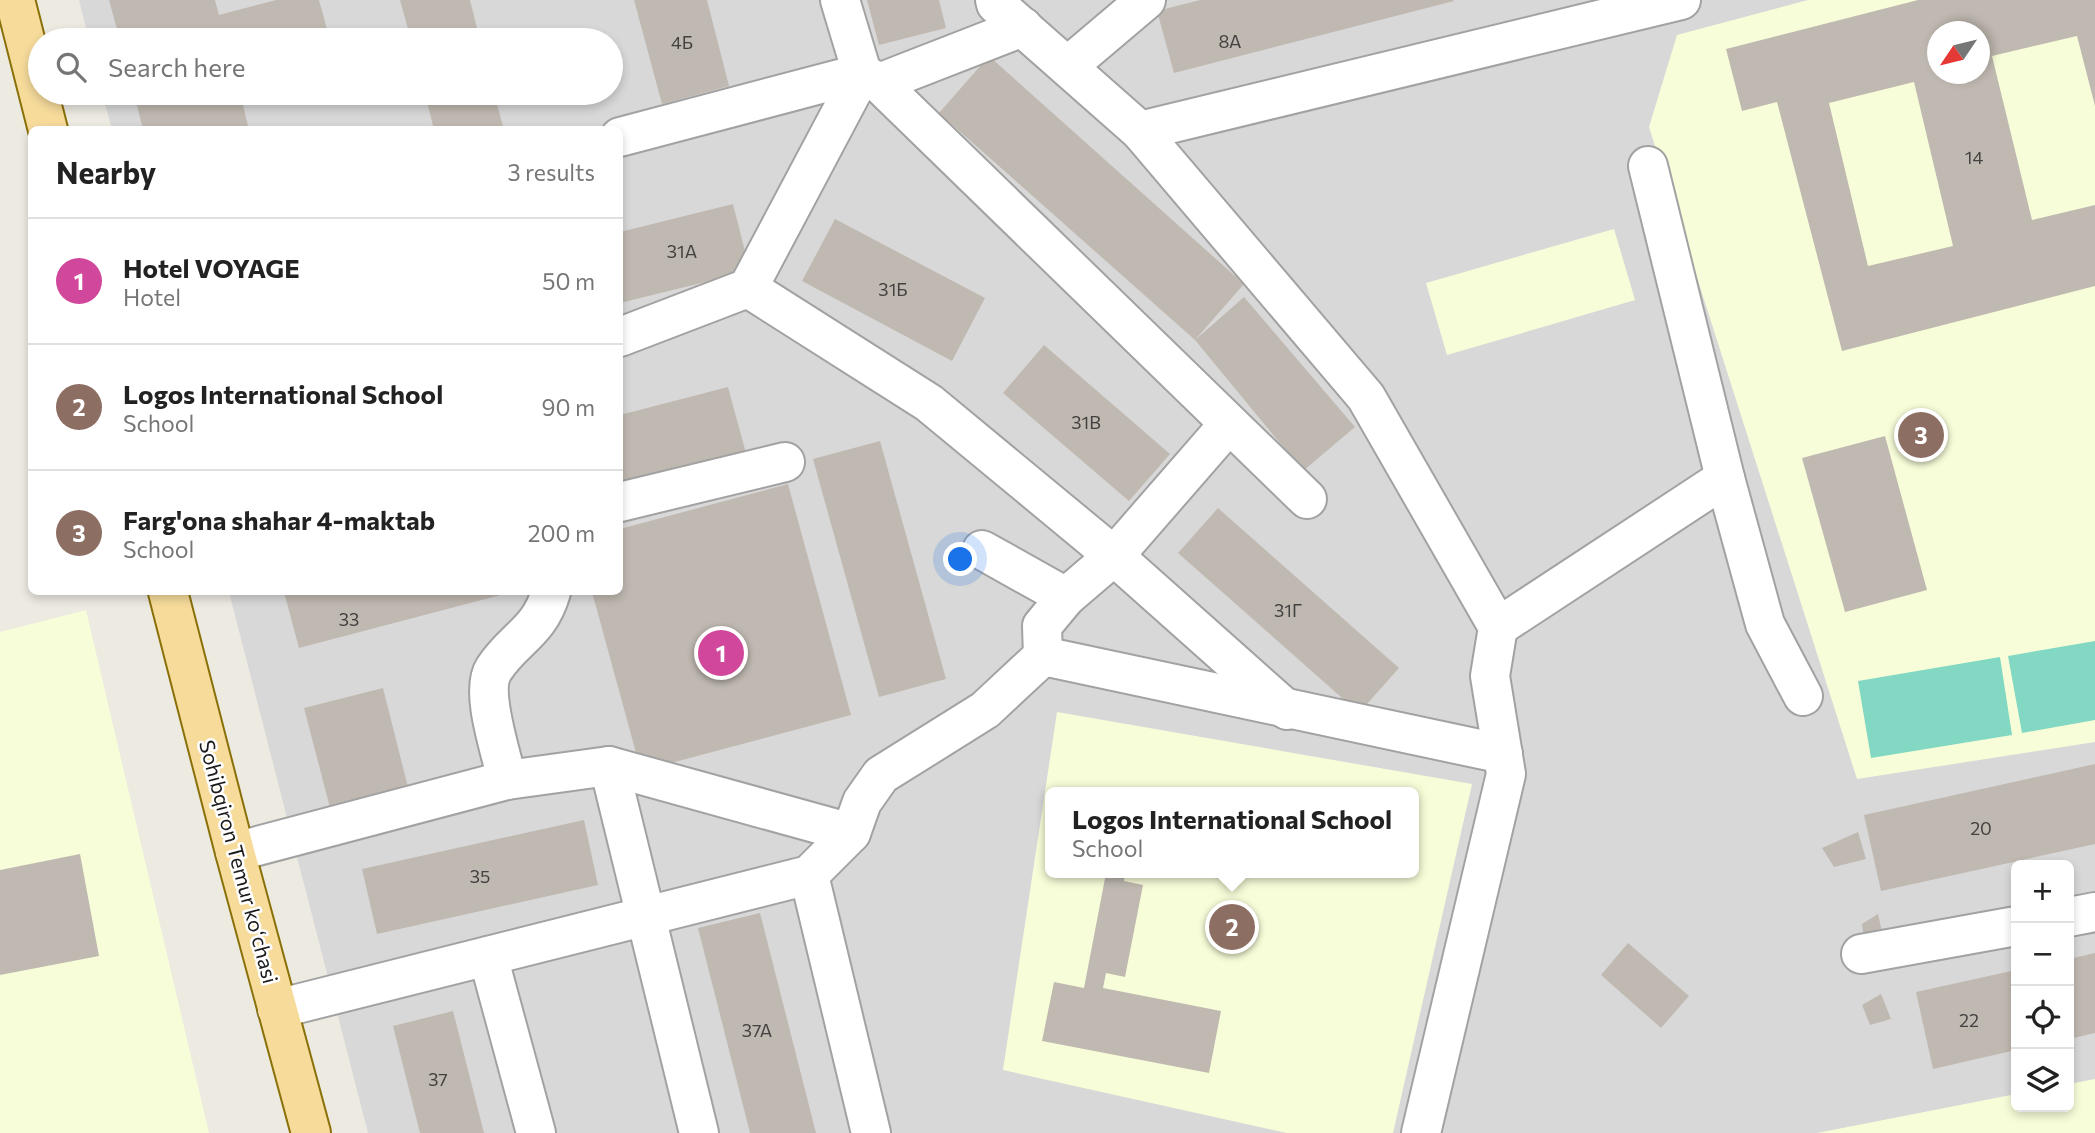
<!DOCTYPE html>
<html lang="en">
<head>
<meta charset="utf-8">
<style>
	body { margin:0; font-family:Commissioner,sans-serif; background:#f2f2f2; color:#222 }
	.controls { position:absolute; right:21px; bottom:21px; display:grid; overflow:hidden; border-radius:10px; box-shadow:0 4px 10px #0003 }
	.controls button { width:63px; height:63px; display:grid; place-items:center; padding:0; border:0; border-bottom:2px solid #e0e0e0; background:#fff; color:#222; font:35px sans-serif }
	.compass { position:absolute; left:1927px; top:21px; width:63px; height:63px; border-radius:50%; background:#fff; box-shadow:0 4px 10px #0003; rotate:235deg }
	.you { position:absolute; left:961px; top:560px; width:24px; height:24px; margin:-18px; border:5px solid #fff; border-radius:50%; background:#1a73e8; box-shadow:0 0 0 10px #1a73e833 }
	.badge { display:grid; place-items:center; width:46px; height:46px; border-radius:50%; background:#bb210a; color:#fff; font-size:23px; font-weight:700 }
	.pin { position:absolute; translate:-50% -50%; border:4px solid #fff; box-shadow:0 2px 7px #0006 }
	.popup { position:absolute; left:1045px; top:787px; width:374px; height:91px; box-sizing:border-box; display:grid; place-content:center; border-radius:10px; background:#fff; filter:drop-shadow(0 2px 5px #0005); font-size:23px; white-space:nowrap; color:#767676 }
	.popup b { font-size:26px; color:#222 }
	.popup::after { content:''; position:absolute; left:50%; top:100%; margin-left:-14px; border:14px solid transparent; border-top-color:#fff }
	.list { margin:0; padding:0; list-style:none }
	h2 { display:flex; justify-content:space-between; align-items:center; height:91px; margin:0; padding:0 28px; font-size:30px }
	h2 small { font-size:23px; font-weight:400; color:#767676 }
	.list li { display:grid; grid-template-columns:46px 1fr auto; gap:21px; align-items:center; box-sizing:border-box; height:126px; padding:0 28px; border-top:2px solid #e0e0e0 }
	.list b { display:block; font-size:26px; white-space:nowrap }
	.list p { margin:0; font-size:23px; white-space:nowrap; color:#767676 }
	.list em { font-size:23px; font-style:normal; color:#767676 }
	.icon { flex:none; width:38px; height:38px; fill:none; stroke:currentColor; stroke-width:2; stroke-linecap:round; stroke-linejoin:round }
	.map { position:relative; flex:none; width:2095px; height:1133px; overflow:hidden }
	.search { position:absolute; background:#fff; box-shadow:0 4px 10px #0003; left:28px; top:28px; width:595px; height:77px; display:flex; align-items:center; gap:18px; box-sizing:border-box; padding:0 24px; border-radius:38px; color:#767676; font-size:26px }
	.panel { position:absolute; background:#fff; box-shadow:0 4px 10px #0003; left:28px; top:126px; width:595px; height:469px; border-radius:10px }
	.map>svg:first-child { display:block }
	.residential { fill:#d9d8d8; fill-rule:evenodd }
	.education { fill:#f8fdd9; fill-rule:evenodd }
	.pitch { fill:#82d8c2 }
	.building { fill:#c0b9b1; fill-rule:evenodd }
	.lines { fill:none; stroke-linecap:round; stroke-linejoin:round }
	.minor-casing { stroke:#a2a2a2; stroke-width:42 }
	.major-casing { stroke:#8a7008; stroke-width:42 }
	.minor { stroke:#fff; stroke-width:38 }
	.major { stroke:#f6db9b; stroke-width:38 }
	.labels { text-anchor:middle; stroke-width:5; stroke-linejoin:round; paint-order:stroke }
	.number-label { font-size:18px; fill:#444240 }
	.street-label { font-size:21px; fill:#1b1b1b; stroke:#fff }
</style>
</head>
<body>
<div class="map">
<svg width="2095" height="1133" viewBox="0 0 2095 1133">
	<rect width="100%" height="100%" fill="#eceae1"/>
	<!-- residential -->
	<path class="residential" d="M79 0H2095V1133H368L229 592H620V130L112 129 102 93H611V40H89ZM1938 32H1980V74H1938ZM1050 792H1414V873H1050ZM2016 865H2069V1107H2016Z"/>
	<!-- education -->
	<g class="education">
		<path d="M1808 0H2095V742L1857 779 1649 127 1677 35ZM1938 32H1980V74H1938Z"/>
		<path d="M1614 229 1635 300 1447 355 1426 283Z"/>
		<path d="M86 610 209 1133H0V632Z"/>
		<path d="M1057 712 1472 784 1393 1133H1287L1003 1070ZM1050 792H1414V873H1050Z"/>
		<path d="M2095 1079V1133H1817L2016 1094V1107H2069V1084Z"/>
	</g>
	<!-- pitch -->
	<g class="pitch">
		<path d="M2095 641V720L2022 733 2008 656Z"/>
		<path d="M2000 657 2012 735 1871 758 1858 681Z"/>
	</g>
	<!-- building -->
	<g class="building">
		<path d="M109 0H215L219 15 276 0H319L330 40H120Z"/>
		<path d="M400 0H470L480 40H411Z"/>
		<path d="M634 0H707L729 86 662 104Z"/>
		<path d="M867 0H939L946 28 879 45Z"/>
		<path d="M1200 0H1453L1454 1 1174 73 1157 11Z"/>
		<path d="M1918 0H2095V106L2077 36 1992 56 2032 220 2095 205V286L1842 351 1777 102 1742 111 1726 49ZM1938 32H1980V74H1938ZM1914 82 1953 246 1868 266 1829 103Z"/>
		<path d="M989 56 1244 284 1195 340 1244 297 1355 427 1303 471 1195 340 939 113Z"/>
		<path d="M134 93H240L249 130H143Z"/>
		<path d="M425 93H494L504 130H434Z"/>
		<path d="M733 204 750 271 620 303V232Z"/>
		<path d="M835 219 985 298 952 361 802 281Z"/>
		<path d="M1044 345 1170 454 1129 501 1003 393Z"/>
		<path d="M728 387 747 457 620 490V415Z"/>
		<path d="M1885 436 1927 590 1845 612 1802 458Z"/>
		<path d="M880 441 946 679 879 697 813 459Z"/>
		<path d="M788 484 851 715 641 771 592 592H620V529Z"/>
		<path d="M1218 508 1399 668 1359 713 1178 553Z"/>
		<path d="M284 592H512L299 648Z"/>
		<path d="M383 688 412 803 334 823 304 708Z"/>
		<path d="M2095 764V844L1881 891 1864 815Z"/>
		<path d="M584 820 598 885 377 934 362 869Z"/>
		<path d="M1858 832 1866 859 1834 867 1822 848Z"/>
		<path d="M80 854 99 956 0 975V870Z"/>
		<path d="M1106 873H1125L1124 881 1143 885 1125 977 1106 973 1103 988 1221 1011 1209 1073 1042 1041 1054 982 1084 988Z"/>
		<path d="M1191 873H1242L1240 883Z"/>
		<path d="M760 913 816 1133H750L698 928Z"/>
		<path d="M1878 914 1886 949 1866 953 1862 924Z"/>
		<path d="M1628 943 1689 996 1661 1028 1601 975Z"/>
		<path d="M2095 953V1033L2069 1039V959Z"/>
		<path d="M2016 970V1050L1933 1069 1916 992Z"/>
		<path d="M1881 994 1891 1019 1870 1025 1862 1005Z"/>
		<path d="M453 1011 484 1133H420L393 1026Z"/>
	</g>
	<g class="lines">
		<defs>
			<g id="minor">
				<path d="M995 0 996 4 1140 131 1366 397 1498 627 1490 676 1506 774 1421 1133"/>
				<path d="M1068 66 1146 0"/>
				<path d="M879 83 1307 499"/>
				<path d="M1140 131 1681 0"/>
				<path d="M620 137 862 73 879 83 1023 27"/>
				<path d="M1648 166 1725 478 1765 624 1803 696"/>
				<path d="M748 288 929 403 1114 556 1287 710"/>
				<path d="M620 337 748 288 862 73 840 0"/>
				<path d="M620 502 785 462"/>
				<path d="M982 550 1066 597"/>
				<path d="M1498 627 1725 478"/>
				<path d="M1043 656 1503 754"/>
				<path d="M609 766 699 1133"/>
				<path d="M507 780C502 755 479 691 494 669 514 638 539 633 551 592"/>
				<path d="M235 852 507 780 609 766 851 833"/>
				<path d="M809 875 871 1133"/>
				<path d="M2069 917 2095 912"/>
				<path d="M1861 954 2016 926"/>
				<path d="M488 956 536 1133"/>
				<path d="M277 1009 809 875 851 833 862 802 881 775 985 710 1043 656 1042 626 1066 597 1114 556 1228 425"/>
			</g>
			<g id="major">
				<path d="M15 0 48 130"/>
				<path d="M168 592 235 852 311 1133"/>
			</g>
		</defs>
		<!-- minor casing -->
		<use href="#minor" class="minor-casing"/>
		<!-- major casing -->
		<use href="#major" class="major-casing"/>
		<!-- minor -->
		<use href="#minor" class="minor"/>
		<!-- major -->
		<use href="#major" class="major"/>
	</g>
	<g class="labels">
		<!-- number labels -->
		<g class="number-label">
			<text x="1230" y="48">8А</text>
			<text x="682" y="49">4Б</text>
			<text x="1974" y="164">14</text>
			<text x="682" y="258">31А</text>
			<text x="893" y="296">31Б</text>
			<text x="1086" y="429">31В</text>
			<text x="1288" y="617">31Г</text>
			<text x="349" y="626">33</text>
			<text x="1981" y="835">20</text>
			<text x="480" y="883">35</text>
			<text x="1969" y="1027">22</text>
			<text x="757" y="1037">37А</text>
			<text x="438" y="1086">37</text>
		</g>
		<!-- street labels -->
		<g class="street-label">
			<text transform="translate(238 862) rotate(75)" y="7">Sohibqiron Temur koʻchasi</text>
		</g>
	</g>
</svg>
<div class="controls">
<button>+</button>
<button>−</button>
<button><svg class="icon" aria-label="locate" viewBox="0 0 24 24"><circle cx="12" cy="12" r="6"/><path d="M12 2v4M12 18v4M2 12h4M18 12h4"/></svg></button>
<button><svg class="icon" aria-label="layers" viewBox="0 0 24 24"><path d="M12 4l9 5-9 5-9-5zM3 14l9 5 9-5"/></svg></button>
</div>
<svg class="compass" viewBox="-18 -18 36 36"><path d="M0-13l5 13h-10z" fill="#e53935"/><path d="M0 13l5-13h-10z" fill="#767676"/></svg>
<div class="you"></div>
<div class="pin badge" style="left:721px;top:653px;background:#d1479c">1</div>
<div class="pin badge" style="left:1232px;top:927px;background:#8d6e63">2</div>
<div class="popup"><b>Logos International School</b>School</div>
<div class="pin badge" style="left:1921px;top:435px;background:#8d6e63">3</div>
<div class="search"><svg class="icon" aria-label="search" viewBox="0 0 24 24"><circle cx="10" cy="10" r="6"/><path d="M15 15l6 6"/></svg>Search here</div>
<section class="panel">
<h2>Nearby<small>3 results</small></h2>
<ul class="list">
<li><span class="badge" style="background:#d1479c">1</span><div><b>Hotel VOYAGE</b><p>Hotel</p></div><em>50 m</em></li>
<li><span class="badge" style="background:#8d6e63">2</span><div><b>Logos International School</b><p>School</p></div><em>90 m</em></li>
<li><span class="badge" style="background:#8d6e63">3</span><div><b>Farg'ona shahar 4-maktab</b><p>School</p></div><em>200 m</em></li>
</ul>
</section>
</div>
</body>
</html>
